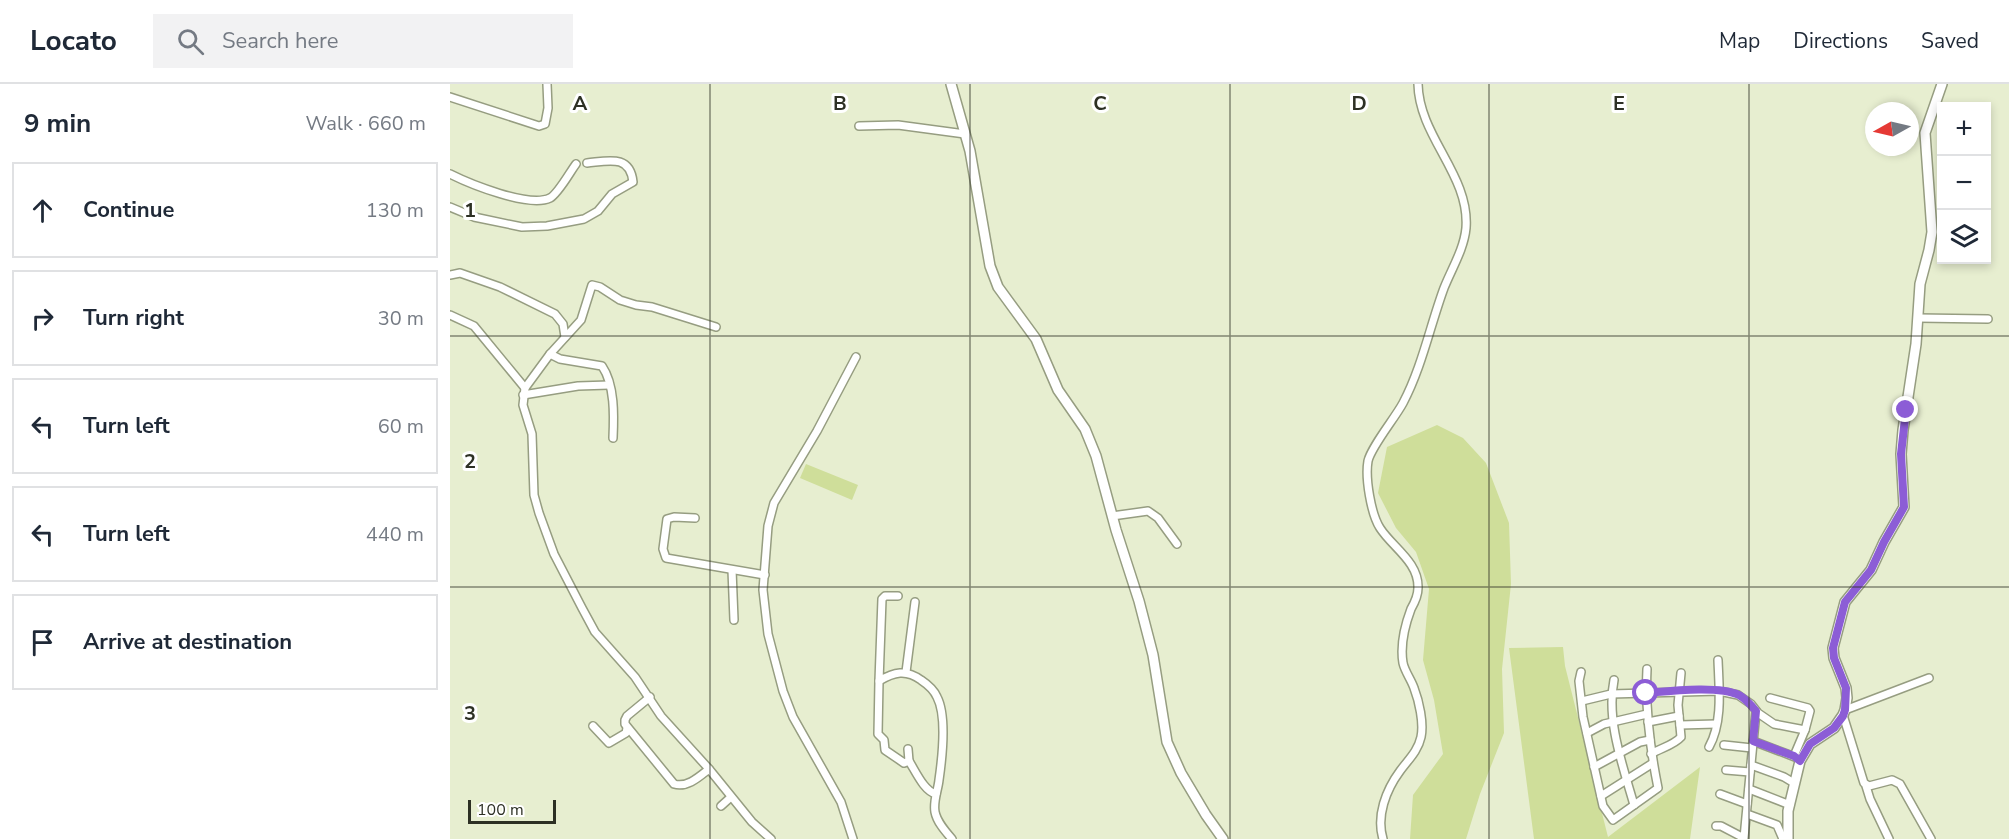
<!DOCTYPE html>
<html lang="en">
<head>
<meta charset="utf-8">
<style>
	body { margin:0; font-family:"Nunito Sans",sans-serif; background:#f2f2f3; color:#1f2937 }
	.controls { position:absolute; right:18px; top:18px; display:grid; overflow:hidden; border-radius:0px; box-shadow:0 3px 9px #0003 }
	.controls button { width:54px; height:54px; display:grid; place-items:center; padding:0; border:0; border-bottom:2px solid #e0e1e3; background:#fff; color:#1f2937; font:30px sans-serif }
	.compass { position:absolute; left:1415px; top:18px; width:54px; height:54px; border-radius:50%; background:#fff; box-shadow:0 3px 9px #0003; rotate:262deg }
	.scale { position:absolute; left:18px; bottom:15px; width:88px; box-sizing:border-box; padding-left:6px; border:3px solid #2d3024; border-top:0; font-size:16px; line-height:21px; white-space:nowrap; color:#2d3024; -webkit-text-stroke:4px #fff; paint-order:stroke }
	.stop { position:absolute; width:18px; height:18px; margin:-14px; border:4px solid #8c5dd6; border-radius:50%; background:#fff }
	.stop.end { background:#8c5dd6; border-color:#fff; box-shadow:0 2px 6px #0008 }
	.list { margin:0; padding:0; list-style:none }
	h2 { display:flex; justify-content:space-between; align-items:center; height:78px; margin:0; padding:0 24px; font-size:26px }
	h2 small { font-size:20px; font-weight:400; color:#747a83 }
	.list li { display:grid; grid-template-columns:39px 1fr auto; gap:18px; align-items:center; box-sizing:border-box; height:96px; margin:0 12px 12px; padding:0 12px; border:2px solid #e0e1e3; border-radius:0px }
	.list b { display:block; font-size:22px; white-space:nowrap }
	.list em { font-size:20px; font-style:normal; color:#747a83 }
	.icon { flex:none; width:33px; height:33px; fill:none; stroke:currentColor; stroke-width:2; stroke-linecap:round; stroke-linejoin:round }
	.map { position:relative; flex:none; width:1559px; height:755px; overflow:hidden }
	header { display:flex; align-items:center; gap:36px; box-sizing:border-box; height:84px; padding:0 30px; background:#fff; border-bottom:2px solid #e0e1e3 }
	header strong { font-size:28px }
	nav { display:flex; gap:33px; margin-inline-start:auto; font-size:21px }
	.search { width:420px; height:54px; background:#f2f2f3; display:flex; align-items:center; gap:15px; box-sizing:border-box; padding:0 21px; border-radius:0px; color:#747a83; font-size:22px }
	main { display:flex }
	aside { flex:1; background:#fff }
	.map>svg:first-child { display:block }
	.green { fill:#cfde9a }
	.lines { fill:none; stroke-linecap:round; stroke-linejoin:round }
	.street-casing { stroke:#969d81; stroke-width:10 }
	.secondary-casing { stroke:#969d81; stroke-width:12 }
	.street { stroke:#fff; stroke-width:7 }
	.secondary { stroke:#fff; stroke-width:9 }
	.route { stroke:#8c5dd6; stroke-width:8 }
	.grid { fill:none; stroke:#2d3024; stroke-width:1.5; stroke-opacity:0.55 }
	.grid-label { font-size:20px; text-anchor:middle; font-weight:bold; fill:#2d3024; stroke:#fff; stroke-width:6; stroke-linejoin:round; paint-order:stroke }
</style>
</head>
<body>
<header>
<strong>Locato</strong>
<div class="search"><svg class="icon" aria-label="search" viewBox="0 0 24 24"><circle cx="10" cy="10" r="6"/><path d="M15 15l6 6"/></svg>Search here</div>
<nav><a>Map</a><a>Directions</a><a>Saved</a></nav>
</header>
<main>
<aside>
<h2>9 min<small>Walk · 660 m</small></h2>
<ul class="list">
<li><svg class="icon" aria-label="ahead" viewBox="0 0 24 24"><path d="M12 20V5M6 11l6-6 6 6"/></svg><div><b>Continue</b></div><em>130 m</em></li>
<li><svg class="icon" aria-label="right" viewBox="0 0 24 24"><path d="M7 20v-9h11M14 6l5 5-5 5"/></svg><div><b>Turn right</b></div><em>30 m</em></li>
<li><svg class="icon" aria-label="left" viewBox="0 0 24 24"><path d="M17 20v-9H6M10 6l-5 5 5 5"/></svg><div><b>Turn left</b></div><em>60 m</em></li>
<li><svg class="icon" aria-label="left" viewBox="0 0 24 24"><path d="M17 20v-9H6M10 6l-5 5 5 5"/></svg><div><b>Turn left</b></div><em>440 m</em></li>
<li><svg class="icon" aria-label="arrive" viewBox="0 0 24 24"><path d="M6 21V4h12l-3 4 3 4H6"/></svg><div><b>Arrive at destination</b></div></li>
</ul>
</aside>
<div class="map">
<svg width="1559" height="755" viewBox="0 0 1559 755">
	<rect width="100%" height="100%" fill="#e7eed0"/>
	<!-- green -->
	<g class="green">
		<path d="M987 341 1013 354 1036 379 1059 439 1061 500 1052 585 1054 649 1030 710 1016 755H960L963 711 993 670 984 616 973 576 979 505 966 468 946 444 928 409 937 363Z"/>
		<path d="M356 380 408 401 402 416 350 394Z"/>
		<path d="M1113 563 1115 582 1158 753 1250 683 1240 755H1084L1059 564Z"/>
	</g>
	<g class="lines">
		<defs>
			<g id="street">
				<path d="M0 13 89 42 95 40 98 24 97 0"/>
				<path d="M409 42 448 41 515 50"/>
				<path d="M0 90C20 100 79 124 100 114 108 110 120 88 126 80"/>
				<path d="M0 123 24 133 72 143 97 142 134 135 148 127 162 110 183 98C180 70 158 77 137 79"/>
				<path d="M0 191 10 189 50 203 105 230 113 240 115 253"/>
				<path d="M0 231 24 242 75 304 73 321 82 350 84 411 89 429 104 470 132 524 145 548 185 593 211 632 259 685 302 738 321 755"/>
				<path d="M1468 234 1538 235"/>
				<path d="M100 270 110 275 152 282C165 301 164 332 163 354"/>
				<path d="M75 304 100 270 131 236 142 201 150 203 170 216 186 221 202 223 266 243"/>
				<path d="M73 311 128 302 159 301"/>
				<path d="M662 432 698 427 708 434 727 460"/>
				<path d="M245 434 224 433 217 435 213 465 216 474 315 491"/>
				<path d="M282 486 284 536"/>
				<path d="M448 512H435L432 515 429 597C444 588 456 585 471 596 477 600 484 606 487 613 497 632 492 675 489 696 488 706 483 717 485 728 487 738 495 747 502 755"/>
				<path d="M456 588 465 518"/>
				<path d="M1131 588 1129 597 1133 633 1153 722 1163 736 1208 704C1200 664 1195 625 1197 585"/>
				<path d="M1164 596C1156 637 1173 682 1184 721"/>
				<path d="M429 597 428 650 434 656 435 666 454 679 459 677C466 688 474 707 486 710"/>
				<path d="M200 613 177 632 175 636V640L224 700C237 704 249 693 259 685"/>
				<path d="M1320 614 1358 624 1360 627 1355 646"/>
				<path d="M1132 617 1161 610 1269 607 1288 611 1301 620 1308 629 1324 640 1355 646 1344 672"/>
				<path d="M1395 626 1479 594"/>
				<path d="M1393 631 1414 699 1419 702 1442 696 1450 700 1481 755"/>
				<path d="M1198 638 1229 632"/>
				<path d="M1230 641 1266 640"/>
				<path d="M143 642 159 659 176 649 177 644"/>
				<path d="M1137 649 1154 640 1197 630"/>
				<path d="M1303 657 1345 673"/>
				<path d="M1274 661 1302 664"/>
				<path d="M1259 663C1273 638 1269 604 1268 576"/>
				<path d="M458 665 459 677"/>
				<path d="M1201 670C1211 664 1224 661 1231 653L1228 621 1231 589"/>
				<path d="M1301 681 1334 693 1344 699"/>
				<path d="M1144 683 1190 658 1200 656"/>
				<path d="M1276 686 1300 688"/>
				<path d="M1416 702 1420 715 1439 755"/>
				<path d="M1299 705 1340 721"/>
				<path d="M1270 710 1297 720"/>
				<path d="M1151 712 1203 679"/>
				<path d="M271 722 281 713"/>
				<path d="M1297 730 1327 741 1333 755"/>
				<path d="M1266 742H1271L1294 754 1306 627"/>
				<path d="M403 755 391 718 343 633 333 607 318 550 313 506 318 442 324 419 367 347 406 273"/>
				<path d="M933 755C926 732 936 706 950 687 958 676 968 667 971 653 974 639 969 617 964 604 961 595 955 588 953 579 950 561 955 541 961 525 965 518 968 512 968 504 969 478 942 463 930 444 921 430 915 394 918 377 921 363 945 334 953 319 972 283 980 242 994 204 1002 184 1014 165 1016 144 1020 91 969 53 968 0"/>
			</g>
			<g id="secondary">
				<path d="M501 0 520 67 540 182 548 203 586 255 608 306 635 345 646 372 666 446 689 517 703 571 717 658 731 689 756 731 773 755"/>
				<path d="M1338 755V727L1350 677 1360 660 1384 644 1393 631 1395 626 1397 614 1396 604 1384 574 1383 564 1395 518 1421 486 1434 458 1454 423 1451 370 1453 346 1466 260 1470 200 1479 166 1482 148 1475 49 1492 0"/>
			</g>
		</defs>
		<!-- street casing -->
		<use href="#street" class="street-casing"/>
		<!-- secondary casing -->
		<use href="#secondary" class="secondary-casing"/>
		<!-- street -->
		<use href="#street" class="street"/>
		<!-- secondary -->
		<use href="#secondary" class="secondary"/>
	</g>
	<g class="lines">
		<!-- route -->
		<path class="route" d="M1196 609C1219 607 1269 601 1289 611 1296 615 1301 621 1306 627L1303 657 1344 672 1350 677 1360 660 1384 644 1393 632 1395 626 1396 604 1384 574 1383 564 1395 518 1421 486 1434 458 1454 423 1451 370 1456 326"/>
	</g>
	<!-- grid -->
	<path class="grid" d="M260 0V755M520 0V755M780 0V755M1039 0V755M1299 0V755M0 252H1559M0 503H1559"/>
	<g class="grid-label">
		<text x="130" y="26">A</text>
		<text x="390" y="26">B</text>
		<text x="650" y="26">C</text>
		<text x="909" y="26">D</text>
		<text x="1169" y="26">E</text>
		<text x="20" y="133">1</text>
		<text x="20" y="384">2</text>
		<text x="20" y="636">3</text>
	</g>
</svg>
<div class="controls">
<button>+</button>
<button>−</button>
<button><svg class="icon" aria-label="layers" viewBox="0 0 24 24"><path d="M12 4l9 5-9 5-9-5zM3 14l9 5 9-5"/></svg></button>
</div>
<svg class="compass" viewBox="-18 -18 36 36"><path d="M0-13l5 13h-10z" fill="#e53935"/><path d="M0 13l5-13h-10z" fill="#747a83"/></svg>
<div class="scale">100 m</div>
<div class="stop" style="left:1196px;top:609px"></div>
<div class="stop end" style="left:1456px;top:326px"></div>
</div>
</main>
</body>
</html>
